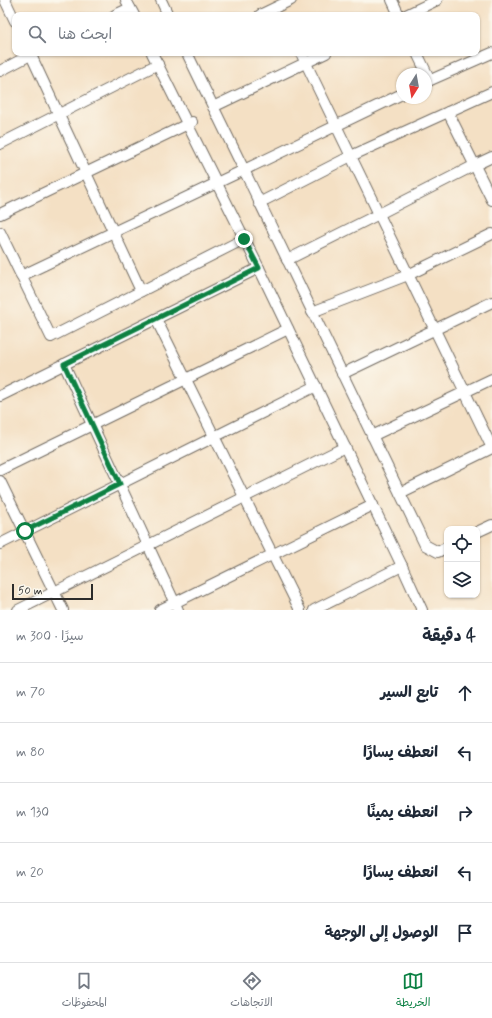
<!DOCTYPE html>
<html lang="ar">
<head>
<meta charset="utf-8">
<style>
	body { margin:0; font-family:Mynerve,"Playpen Sans Arabic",sans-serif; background:#f6f6f7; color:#1f2937; direction:rtl }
	.controls { position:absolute; right:12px; bottom:12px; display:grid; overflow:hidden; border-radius:8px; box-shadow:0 1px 3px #0004 }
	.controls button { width:36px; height:36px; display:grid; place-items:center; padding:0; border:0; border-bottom:1px solid #e0e1e3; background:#fff; color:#1f2937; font:20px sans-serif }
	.compass { position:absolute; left:396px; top:68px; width:36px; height:36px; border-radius:50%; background:#fff; box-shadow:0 1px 3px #0004; rotate:191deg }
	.scale { position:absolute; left:12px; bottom:10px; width:81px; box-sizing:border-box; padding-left:4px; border:2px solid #2b2b2b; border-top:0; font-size:11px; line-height:14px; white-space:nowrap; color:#2b2b2b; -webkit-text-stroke:3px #fbf7ec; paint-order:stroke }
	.stop { position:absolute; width:12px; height:12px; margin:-9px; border:3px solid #0b8043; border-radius:50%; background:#fff }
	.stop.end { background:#0b8043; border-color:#fff; box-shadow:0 1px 4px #0008 }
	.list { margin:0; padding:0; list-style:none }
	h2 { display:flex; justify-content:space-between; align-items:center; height:52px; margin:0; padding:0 16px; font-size:17px }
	h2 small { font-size:13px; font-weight:400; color:#747a83 }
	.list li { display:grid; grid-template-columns:26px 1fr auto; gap:12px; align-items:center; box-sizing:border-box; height:60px; padding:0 16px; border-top:1px solid #e0e1e3 }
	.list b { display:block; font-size:15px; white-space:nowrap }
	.list em { font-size:13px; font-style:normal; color:#747a83 }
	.icon { flex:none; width:22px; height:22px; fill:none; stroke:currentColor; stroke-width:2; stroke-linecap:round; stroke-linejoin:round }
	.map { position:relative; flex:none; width:492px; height:610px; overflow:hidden; direction:ltr }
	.search { position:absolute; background:#fff; box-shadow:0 1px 3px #0004; left:12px; right:12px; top:12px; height:44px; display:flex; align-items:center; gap:10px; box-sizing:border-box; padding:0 14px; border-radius:8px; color:#747a83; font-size:15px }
	.sheet { height:352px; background:#fff }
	nav { display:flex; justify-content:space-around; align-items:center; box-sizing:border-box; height:56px; border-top:1px solid #e0e1e3; background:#fff; font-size:11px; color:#747a83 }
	nav a { display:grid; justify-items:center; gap:2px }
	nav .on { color:#0b8043 }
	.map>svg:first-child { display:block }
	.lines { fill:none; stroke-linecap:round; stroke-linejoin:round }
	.minor-casing { stroke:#716a61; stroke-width:12 }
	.minor { stroke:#fff; stroke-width:10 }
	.route { stroke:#0b8043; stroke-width:5 }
</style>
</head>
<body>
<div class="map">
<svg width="492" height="610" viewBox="0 0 492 610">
	<rect width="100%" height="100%" fill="#fbf7ec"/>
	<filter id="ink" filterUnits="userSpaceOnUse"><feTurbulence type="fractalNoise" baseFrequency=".025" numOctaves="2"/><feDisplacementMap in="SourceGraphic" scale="8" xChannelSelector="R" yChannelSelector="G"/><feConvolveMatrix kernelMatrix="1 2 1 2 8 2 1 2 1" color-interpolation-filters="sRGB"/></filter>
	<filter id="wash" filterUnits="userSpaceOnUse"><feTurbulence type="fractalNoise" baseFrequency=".012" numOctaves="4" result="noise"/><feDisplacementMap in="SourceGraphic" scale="16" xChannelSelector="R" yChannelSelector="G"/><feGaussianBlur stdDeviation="0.9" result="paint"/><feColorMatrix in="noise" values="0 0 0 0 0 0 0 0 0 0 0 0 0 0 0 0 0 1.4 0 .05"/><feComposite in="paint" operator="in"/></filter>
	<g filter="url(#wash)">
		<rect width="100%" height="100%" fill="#f4e0c4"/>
	</g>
	<g filter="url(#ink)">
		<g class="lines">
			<defs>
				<g id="minor">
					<path d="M5 0 15 21"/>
					<path d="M126 0 134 15"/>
					<path d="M161 0 168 15"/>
					<path d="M392 0 399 15"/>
					<path d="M115 15 130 8"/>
					<path d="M260 15 291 0"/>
					<path d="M406 15 437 0"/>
					<path d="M30 53 141 291"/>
					<path d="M152 53 259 268 402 566 422 610"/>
					<path d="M187 53 244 170 402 94"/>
					<path d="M301 53 492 448"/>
					<path d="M417 53 430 80"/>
					<path d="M0 71 34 53"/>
					<path d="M426 82 492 53"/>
					<path d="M213 107 326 53"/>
					<path d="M448 112 492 200"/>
					<path d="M0 144 158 64"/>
					<path d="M259 203 351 156 492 92"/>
					<path d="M0 214 192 122"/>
					<path d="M0 232 51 337 244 239"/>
					<path d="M287 260 379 214 475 165 492 157"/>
					<path d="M21 276 244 170 425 545 438 552 447 547"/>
					<path d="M312 312 408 275 492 234"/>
					<path d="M156 319 300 610"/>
					<path d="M64 364 178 610"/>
					<path d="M342 374 492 302"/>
					<path d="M0 396 259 268"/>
					<path d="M372 436 492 379"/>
					<path d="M0 470 288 329"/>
					<path d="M0 481 63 610"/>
					<path d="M400 493 492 448"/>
					<path d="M477 532 492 525"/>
					<path d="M0 544 316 386"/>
					<path d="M18 610 345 447"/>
					<path d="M160 610 373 505"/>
					<path d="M314 610 402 566"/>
				</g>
			</defs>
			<!-- minor casing -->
			<use href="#minor" class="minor-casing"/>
			<!-- minor -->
			<use href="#minor" class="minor"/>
		</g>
	</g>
	<g class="lines" filter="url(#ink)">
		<!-- route -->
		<path class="route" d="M25 531 120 484 64 364 259 268 244 239"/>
	</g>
</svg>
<div class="controls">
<button><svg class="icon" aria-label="locate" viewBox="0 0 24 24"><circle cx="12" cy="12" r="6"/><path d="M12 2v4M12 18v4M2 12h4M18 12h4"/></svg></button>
<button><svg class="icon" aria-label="layers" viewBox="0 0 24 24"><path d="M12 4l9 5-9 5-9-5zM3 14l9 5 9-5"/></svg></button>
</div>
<svg class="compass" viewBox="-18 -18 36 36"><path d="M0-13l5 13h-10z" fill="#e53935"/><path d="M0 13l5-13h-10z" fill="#747a83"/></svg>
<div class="scale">50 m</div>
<div class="stop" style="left:25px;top:531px"></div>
<div class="stop end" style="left:244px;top:239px"></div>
<div class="search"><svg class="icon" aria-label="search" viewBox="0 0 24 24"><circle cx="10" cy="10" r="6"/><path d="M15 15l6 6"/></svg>ابحث هنا</div>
</div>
<section class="sheet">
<h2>4 دقيقة<small>سيرًا · 300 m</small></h2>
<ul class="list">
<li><svg class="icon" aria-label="ahead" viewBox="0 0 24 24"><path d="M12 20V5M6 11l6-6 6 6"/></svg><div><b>تابع السير</b></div><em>70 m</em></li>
<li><svg class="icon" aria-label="left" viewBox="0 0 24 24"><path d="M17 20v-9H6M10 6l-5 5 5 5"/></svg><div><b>انعطف يسارًا</b></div><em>80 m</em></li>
<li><svg class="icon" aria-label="right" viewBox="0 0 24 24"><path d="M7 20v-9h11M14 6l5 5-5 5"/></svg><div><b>انعطف يمينًا</b></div><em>130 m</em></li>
<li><svg class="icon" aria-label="left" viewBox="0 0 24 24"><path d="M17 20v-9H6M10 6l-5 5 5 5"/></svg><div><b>انعطف يسارًا</b></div><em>20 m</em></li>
<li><svg class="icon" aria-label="arrive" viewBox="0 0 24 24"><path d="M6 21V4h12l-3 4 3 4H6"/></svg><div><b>الوصول إلى الوجهة</b></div></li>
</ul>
</section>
<nav>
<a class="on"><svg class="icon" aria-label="map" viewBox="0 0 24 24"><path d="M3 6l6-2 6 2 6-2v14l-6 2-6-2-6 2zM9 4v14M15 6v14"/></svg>الخريطة</a>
<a><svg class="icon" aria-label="directions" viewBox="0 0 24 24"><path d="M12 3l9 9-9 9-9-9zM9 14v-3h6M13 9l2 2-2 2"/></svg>الاتجاهات</a>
<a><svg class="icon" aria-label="saved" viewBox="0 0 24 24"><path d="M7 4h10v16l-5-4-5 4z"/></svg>المحفوظات</a>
</nav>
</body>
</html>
